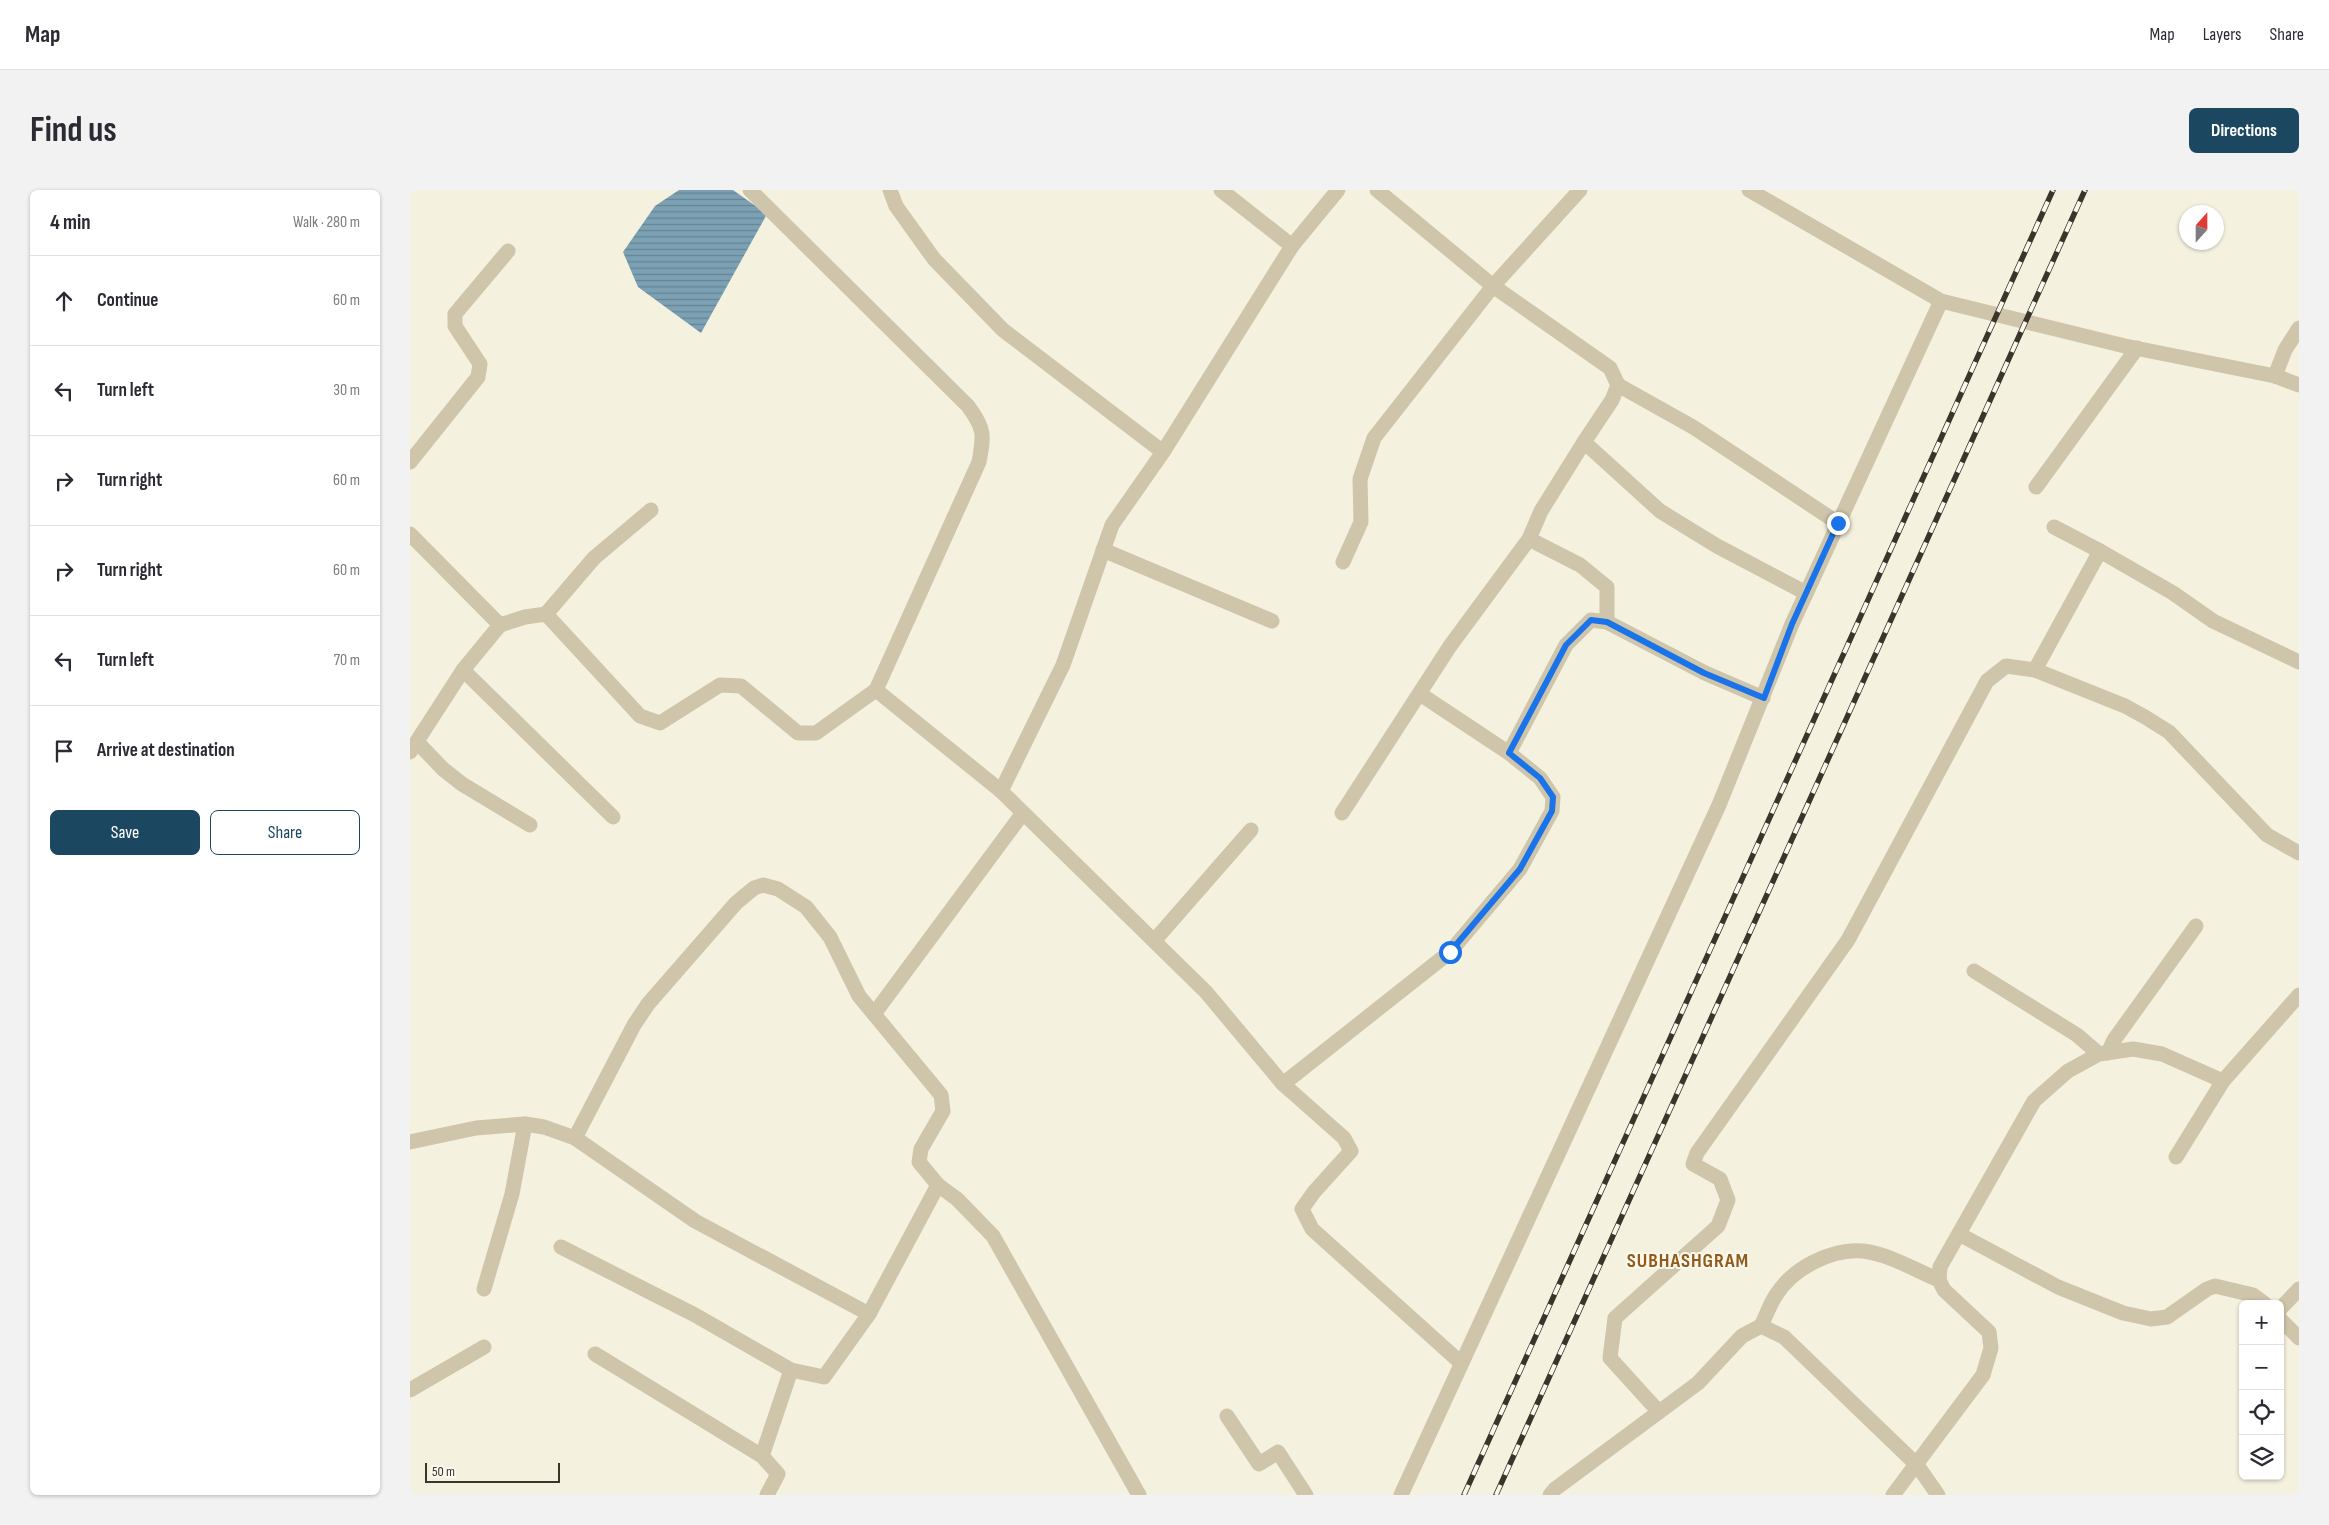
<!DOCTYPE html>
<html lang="en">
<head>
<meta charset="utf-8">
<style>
	body { margin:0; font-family:"Sofia Sans Condensed",sans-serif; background:#f2f2f3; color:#2b2b33 }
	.controls { position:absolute; right:15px; bottom:15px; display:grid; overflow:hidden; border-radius:8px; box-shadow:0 1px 4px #0004 }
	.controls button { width:45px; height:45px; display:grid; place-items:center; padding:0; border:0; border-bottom:1px solid #e1e1e2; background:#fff; color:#2b2b33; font:25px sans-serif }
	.compass { position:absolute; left:1769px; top:15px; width:45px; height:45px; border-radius:50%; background:#fff; box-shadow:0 1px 4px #0004; rotate:21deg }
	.scale { position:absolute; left:15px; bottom:12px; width:135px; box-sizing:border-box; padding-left:5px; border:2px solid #3b342a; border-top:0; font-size:14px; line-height:18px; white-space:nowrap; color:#3b342a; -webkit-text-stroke:4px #fbf9ed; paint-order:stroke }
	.stop { position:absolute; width:15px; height:15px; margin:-11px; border:4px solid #1a73e8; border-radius:50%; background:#fff }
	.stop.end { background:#1a73e8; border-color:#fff; box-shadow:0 1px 5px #0008 }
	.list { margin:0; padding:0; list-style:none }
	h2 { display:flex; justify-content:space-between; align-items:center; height:65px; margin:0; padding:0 20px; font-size:21px }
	h2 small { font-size:16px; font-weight:400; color:#7c7c81 }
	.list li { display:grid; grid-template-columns:32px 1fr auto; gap:15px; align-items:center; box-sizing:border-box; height:90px; padding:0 20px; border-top:1px solid #e1e1e2 }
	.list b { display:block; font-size:19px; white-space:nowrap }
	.list em { font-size:16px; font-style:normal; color:#7c7c81 }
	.actions { display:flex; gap:10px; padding:15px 20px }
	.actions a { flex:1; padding:11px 0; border:1px solid #1c4760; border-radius:8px; text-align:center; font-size:18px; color:#1c4760 }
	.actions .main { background:#1c4760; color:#fff }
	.icon { flex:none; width:28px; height:28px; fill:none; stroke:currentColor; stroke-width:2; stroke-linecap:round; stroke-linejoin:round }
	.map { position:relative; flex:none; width:1889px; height:1305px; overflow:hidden; border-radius:8px }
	header { display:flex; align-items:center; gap:30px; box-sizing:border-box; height:70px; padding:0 25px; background:#fff; border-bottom:1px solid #e1e1e2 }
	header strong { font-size:24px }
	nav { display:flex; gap:28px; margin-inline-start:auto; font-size:18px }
	.intro { display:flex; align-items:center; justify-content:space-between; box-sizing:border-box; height:120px; padding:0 30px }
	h1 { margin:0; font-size:35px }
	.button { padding:12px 22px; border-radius:8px; background:#1c4760; color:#fff; font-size:18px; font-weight:700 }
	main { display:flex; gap:30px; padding:0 30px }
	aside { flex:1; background:#fff; border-radius:8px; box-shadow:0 1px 4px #0004 }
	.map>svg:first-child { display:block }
	.water { fill:url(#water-rules) }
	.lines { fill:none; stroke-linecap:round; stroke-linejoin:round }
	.minor { stroke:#cec5aa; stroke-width:15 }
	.rail-casing { stroke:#3b342a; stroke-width:5.5 }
	.rail { stroke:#fbf9ed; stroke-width:4; stroke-dasharray:11; stroke-linecap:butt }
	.route { stroke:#1a73e8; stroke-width:6 }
	.labels { text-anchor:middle; stroke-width:4; stroke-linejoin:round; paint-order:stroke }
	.district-label { font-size:20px; font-weight:bold; letter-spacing:1px; fill:#905b1d; stroke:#fbf9ed }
</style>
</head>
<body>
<header>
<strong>Map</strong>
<nav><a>Map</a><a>Layers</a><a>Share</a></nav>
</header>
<div class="intro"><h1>Find us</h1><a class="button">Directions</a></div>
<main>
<aside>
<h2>4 min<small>Walk · 280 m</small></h2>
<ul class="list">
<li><svg class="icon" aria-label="ahead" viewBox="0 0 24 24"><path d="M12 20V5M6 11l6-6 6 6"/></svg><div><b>Continue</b></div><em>60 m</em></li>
<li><svg class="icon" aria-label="left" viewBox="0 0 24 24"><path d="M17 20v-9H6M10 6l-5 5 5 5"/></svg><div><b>Turn left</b></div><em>30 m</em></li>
<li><svg class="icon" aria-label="right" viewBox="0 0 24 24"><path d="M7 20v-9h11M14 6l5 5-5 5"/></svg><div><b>Turn right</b></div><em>60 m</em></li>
<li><svg class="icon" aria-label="right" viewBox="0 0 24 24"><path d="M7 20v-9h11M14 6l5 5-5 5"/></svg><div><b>Turn right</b></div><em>60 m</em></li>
<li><svg class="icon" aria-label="left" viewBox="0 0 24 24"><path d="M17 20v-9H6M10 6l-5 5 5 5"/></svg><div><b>Turn left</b></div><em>70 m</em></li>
<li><svg class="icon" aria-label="arrive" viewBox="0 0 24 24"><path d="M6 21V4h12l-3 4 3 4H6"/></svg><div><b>Arrive at destination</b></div></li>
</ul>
<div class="actions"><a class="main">Save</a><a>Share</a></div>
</aside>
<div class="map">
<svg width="1889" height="1305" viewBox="0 0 1889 1305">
	<defs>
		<pattern id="water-rules" width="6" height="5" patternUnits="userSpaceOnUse" patternTransform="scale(1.25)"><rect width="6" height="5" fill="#7ca1b4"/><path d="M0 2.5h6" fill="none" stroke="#678493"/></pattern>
	</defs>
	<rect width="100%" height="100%" fill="#f5f1df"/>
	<!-- water -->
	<path class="water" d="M269 0H323L357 24 291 143 228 97 213 62 245 16Z"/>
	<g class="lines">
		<!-- minor -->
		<g class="minor">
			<path d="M340 0 558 216C575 239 574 245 569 272L466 500"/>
			<path d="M480 0 486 16 524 69 593 140 753 262"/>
			<path d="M811 0 882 56"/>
			<path d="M1339 0 1531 111 1715 156 1865 186 1889 195"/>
			<path d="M1865 186 1875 160 1889 138"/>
			<path d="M1208 195 1283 237 1428 333"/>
			<path d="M1174 252 1250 321 1307 356 1396 403"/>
			<path d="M0 272 68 187 70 174 45 136V124L98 61"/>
			<path d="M1626 297 1727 158"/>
			<path d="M1644 337 1690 361 1763 403 1803 431 1889 472"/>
			<path d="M0 344 90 435 53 480 0 562"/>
			<path d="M1119 349 1170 375 1197 397V432"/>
			<path d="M693 360 862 431"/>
			<path d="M933 372 951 332 950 289 964 248 1083 96 1170 0"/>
			<path d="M136 424 184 368 241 320"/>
			<path d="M90 435 115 427 136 424 230 526 250 533 310 495 331 496 388 543H406L466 500 591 601 796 802 873 894 934 948 941 961 904 1002 892 1019 902 1039 1051 1173"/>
			<path d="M53 480 203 627"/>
			<path d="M1625 480 1690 361"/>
			<path d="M8 553 33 579 52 594 120 635"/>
			<path d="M1099 563 1156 455 1181 430 1197 432 1295 483 1353 508"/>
			<path d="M591 601 653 475 702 335 753 262 882 56 928 0"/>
			<path d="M932 623 1040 456 1119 349 1131 321 1174 252 1202 210 1208 195 1200 178 1083 96 967 0"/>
			<path d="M744 751 841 640"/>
			<path d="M1564 781 1667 845 1689 864"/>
			<path d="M464 824 613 623"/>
			<path d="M1698 863 1704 850 1786 736"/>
			<path d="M873 894 1040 762 1110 679 1142 621 1143 607 1130 588 1099 563 1010 504"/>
			<path d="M165 948 224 835 238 814 326 713 344 698 353 695 368 699 396 717 420 747 449 806 531 905 533 921 511 959 509 972 528 995"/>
			<path d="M0 952 66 938 115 934 134 937 165 948 285 1031 459 1124"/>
			<path d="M1766 967 1813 891 1889 805"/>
			<path d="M1549 1044 1648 1097 1713 1123 1741 1129 1757 1127 1797 1099 1805 1096 1843 1105 1855 1114"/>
			<path d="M151 1057 285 1125 381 1180"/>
			<path d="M74 1099 102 1004 115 934"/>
			<path d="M1870 1119 1889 1099"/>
			<path d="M1870 1129 1889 1148"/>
			<path d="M1351 1136C1356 1126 1360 1114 1366 1105 1383 1078 1422 1058 1453 1061 1479 1064 1505 1080 1529 1090"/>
			<path d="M185 1164 352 1266 368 1284 357 1305"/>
			<path d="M0 1200 74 1157"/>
			<path d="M1249 1222 1200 1168 1205 1128 1308 1036 1318 1010 1310 989 1283 974 1287 963 1438 750 1577 491 1596 476 1625 480 1715 516 1735 527 1759 542 1857 645 1889 663"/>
			<path d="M817 1226 849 1274 868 1262 896 1305"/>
			<path d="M352 1266 381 1180 414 1187 459 1124 528 995 547 1009 583 1046 729 1305"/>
			<path d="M991 1305 1309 615 1382 434 1531 111"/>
			<path d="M1140 1305 1145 1299 1288 1193 1332 1146 1351 1136 1374 1147 1507 1275 1528 1305"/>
			<path d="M1483 1305 1573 1185 1581 1158 1579 1142 1534 1100 1529 1090 1530 1077 1624 911 1658 881 1689 864 1723 859 1752 864 1813 891"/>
		</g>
		<defs>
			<g id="rail">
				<path d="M1054 1305 1643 0"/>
				<path d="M1086 1305 1675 0"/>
			</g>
		</defs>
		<!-- rail casing -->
		<use href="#rail" class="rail-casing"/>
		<!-- rail -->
		<use href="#rail" class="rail"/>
	</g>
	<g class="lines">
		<!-- route -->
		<path class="route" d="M1040 762 1110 679 1142 621 1143 607 1130 588 1099 563 1156 455 1181 430 1197 432 1294 483 1354 508 1382 434 1428 333"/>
	</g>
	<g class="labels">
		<!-- district labels -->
		<g class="district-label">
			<text x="1278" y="1077">SUBHASHGRAM</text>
		</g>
	</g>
</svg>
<div class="controls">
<button>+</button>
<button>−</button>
<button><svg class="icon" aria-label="locate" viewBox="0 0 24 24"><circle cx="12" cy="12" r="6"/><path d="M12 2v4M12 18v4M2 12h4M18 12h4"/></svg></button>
<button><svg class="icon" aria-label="layers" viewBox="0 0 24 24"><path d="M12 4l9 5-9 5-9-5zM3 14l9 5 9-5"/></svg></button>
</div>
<svg class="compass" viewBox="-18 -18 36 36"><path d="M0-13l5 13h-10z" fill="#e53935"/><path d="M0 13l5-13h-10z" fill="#7c7c81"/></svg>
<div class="scale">50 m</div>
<div class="stop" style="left:1040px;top:762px"></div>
<div class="stop end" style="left:1428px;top:333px"></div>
</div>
</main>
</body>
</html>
